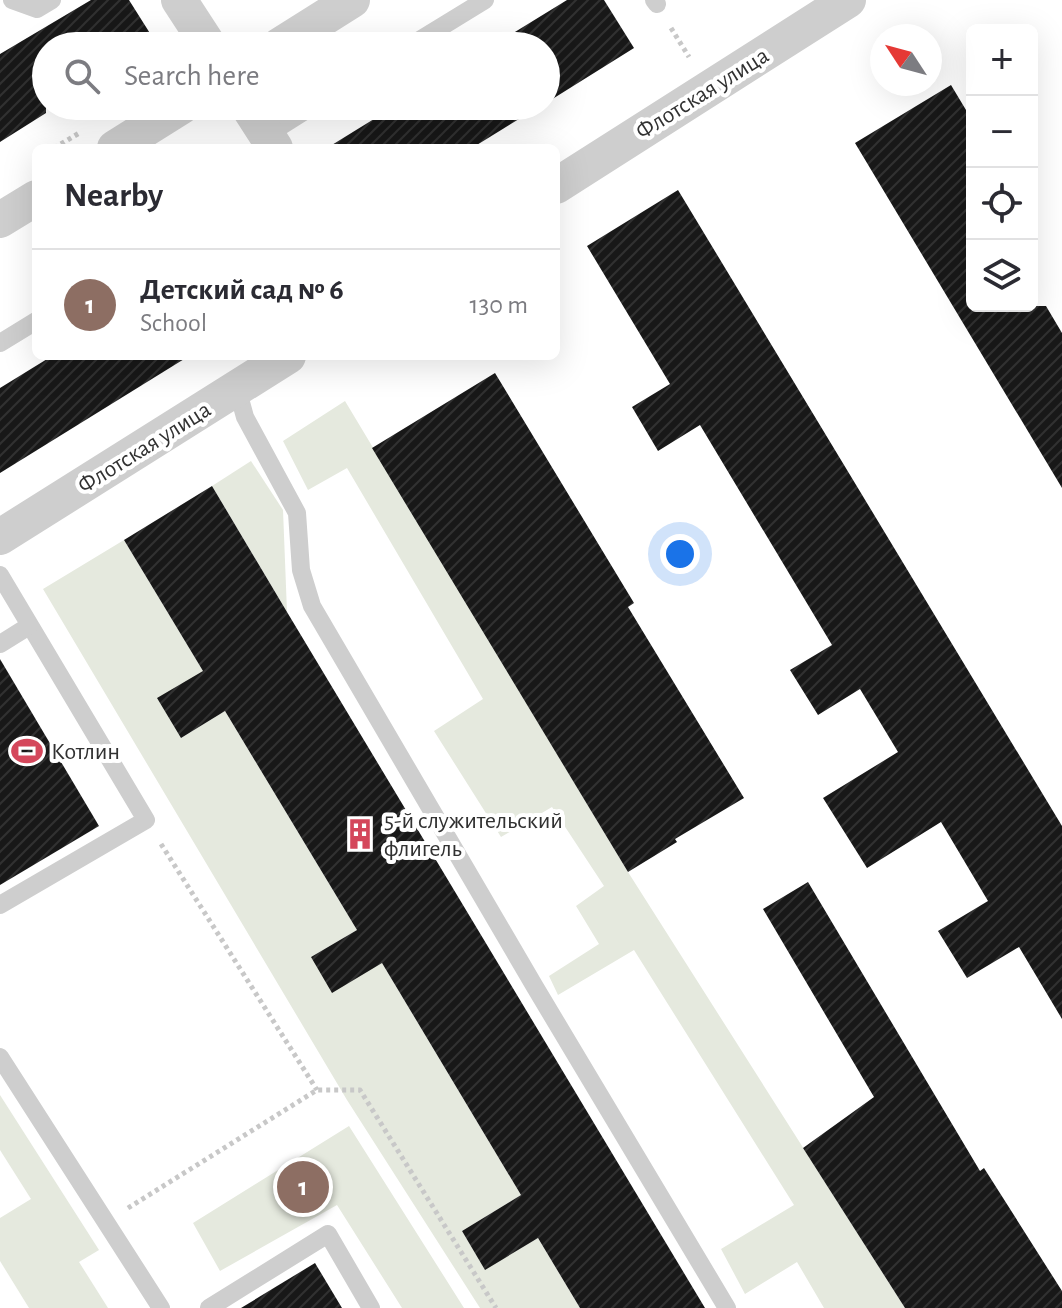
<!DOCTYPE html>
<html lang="en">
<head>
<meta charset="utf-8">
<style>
	body { margin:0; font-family:"Alegreya Sans",sans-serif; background:#f7f7f7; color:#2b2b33 }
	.controls { position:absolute; right:24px; top:24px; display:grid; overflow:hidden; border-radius:12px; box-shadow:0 8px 32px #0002 }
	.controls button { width:72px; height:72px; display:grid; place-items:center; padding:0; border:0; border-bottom:2px solid #e1e1e2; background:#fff; color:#2b2b33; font:40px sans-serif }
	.compass { position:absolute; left:870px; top:24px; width:72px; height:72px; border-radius:50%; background:#fff; box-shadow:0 8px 32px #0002; rotate:306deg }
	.you { position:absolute; left:680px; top:554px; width:28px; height:28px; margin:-20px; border:6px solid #fff; border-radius:50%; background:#1a73e8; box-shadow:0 0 0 12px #1a73e833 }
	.badge { display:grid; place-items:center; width:52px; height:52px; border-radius:50%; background:#b45309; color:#fff; font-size:26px; font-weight:700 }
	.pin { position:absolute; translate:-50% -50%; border:4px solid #fff; box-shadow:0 2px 8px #0006 }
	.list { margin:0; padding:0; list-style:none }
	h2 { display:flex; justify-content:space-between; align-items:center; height:104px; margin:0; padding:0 32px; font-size:34px }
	h2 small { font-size:26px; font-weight:400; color:#7c7c81 }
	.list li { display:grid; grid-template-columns:52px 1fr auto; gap:24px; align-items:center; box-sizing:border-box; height:112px; padding:0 32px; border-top:2px solid #e1e1e2 }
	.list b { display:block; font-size:30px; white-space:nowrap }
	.list p { margin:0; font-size:26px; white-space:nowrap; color:#7c7c81 }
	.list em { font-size:26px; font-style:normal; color:#7c7c81 }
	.icon { flex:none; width:44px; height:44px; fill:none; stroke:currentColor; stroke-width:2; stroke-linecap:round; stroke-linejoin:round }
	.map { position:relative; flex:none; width:1062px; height:1308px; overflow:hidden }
	.search { position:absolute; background:#fff; box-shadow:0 8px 32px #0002; left:32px; top:32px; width:528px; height:88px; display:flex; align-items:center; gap:20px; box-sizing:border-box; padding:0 28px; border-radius:44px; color:#7c7c81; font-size:30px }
	.panel { position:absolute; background:#fff; box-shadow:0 8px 32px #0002; left:32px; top:144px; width:528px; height:216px; border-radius:12px }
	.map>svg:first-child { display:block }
	.green { fill:#e5e9de }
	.building { fill:url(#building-hatch) }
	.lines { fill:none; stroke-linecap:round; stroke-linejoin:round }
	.path { stroke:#c8c8c8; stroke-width:5; stroke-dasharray:4 4; stroke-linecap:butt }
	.lane { stroke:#cecece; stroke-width:18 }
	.street { stroke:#cecece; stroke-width:36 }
	.labels { text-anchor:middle; stroke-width:8; stroke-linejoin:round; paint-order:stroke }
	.street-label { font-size:24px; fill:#313131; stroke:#fff }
	.poi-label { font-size:24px; fill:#313131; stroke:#fff; text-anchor:start }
</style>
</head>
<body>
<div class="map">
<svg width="1062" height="1308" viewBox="0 0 1062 1308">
	<defs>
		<pattern id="building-hatch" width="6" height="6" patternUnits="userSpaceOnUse" patternTransform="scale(2)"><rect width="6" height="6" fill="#181818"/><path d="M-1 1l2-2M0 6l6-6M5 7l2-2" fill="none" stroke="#313131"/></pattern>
	</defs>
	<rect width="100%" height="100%" fill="#fff"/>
	<!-- green -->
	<g class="green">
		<path d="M345 401 628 872 905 1308H824L797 1262 745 1294 721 1249 794 1205 634 950 558 995 549 976 599 944 576 906 604 886 552 807 501 837 434 731 483 699 347 468 308 490 283 441Z"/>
		<path d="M251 461 283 510 287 612 212 486Z"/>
		<path d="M124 540 203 671 181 738 225 711 357 930 311 957 382 963 521 1195 462 1231 485 1269 538 1238 580 1308H480L347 1100 43 589Z"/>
		<path d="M0 1095 99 1250 79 1262 108 1308H29L0 1261V1218L31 1199 0 1150Z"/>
		<path d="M349 1126 464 1308H402L337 1205 220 1271 193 1223Z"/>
	</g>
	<!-- building -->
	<g class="building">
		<path d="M91 0H129L158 46H46V113L0 142V54Z"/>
		<path d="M567 0H604L634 48 546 103V46H492Z"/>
		<path d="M951 85 972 120V306H1046L1062 333V488L855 143Z"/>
		<path d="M395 106H540L472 148H327Z"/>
		<path d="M678 190 1062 826V1019L1019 947 967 978 938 931 988 901 941 822 867 868 823 798 898 752 860 689 818 715 790 670 832 645 700 425 658 451 632 407 670 384 587 246Z"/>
		<path d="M52 356H189L0 473V388Z"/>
		<path d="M495 373 634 603 628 607 744 798 675 839 677 842 628 872 372 448Z"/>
		<path d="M212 486 287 612 705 1308H580L538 1238 485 1270 462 1231 521 1195 382 963 332 993 311 957 357 930 225 711 181 738 157 698 203 671 124 540Z"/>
		<path d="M0 659 99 826 0 885Z"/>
		<path d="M808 882 980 1171 984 1168 1062 1291V1308H905L803 1148 874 1097 763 909Z"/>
		<path d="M315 1263 342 1308H241Z"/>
	</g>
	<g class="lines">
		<!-- path -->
		<g class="path">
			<path d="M671 28 689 57"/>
			<path d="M54 148 81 132"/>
			<path d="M161 844 317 1090"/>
			<path d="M128 1208 317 1090H360L496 1308"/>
		</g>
		<!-- lane -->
		<g class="lane">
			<path d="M12 0 37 9 52 0"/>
			<path d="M654 0 657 4"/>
			<path d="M410 46 485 0"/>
			<path d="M267 135 313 106"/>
			<path d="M0 343 36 321"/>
			<path d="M237 388 245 417 297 513 301 570 312 606 535 987 727 1308"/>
			<path d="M0 575 146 820 0 905"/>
			<path d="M0 644 29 626"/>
			<path d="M0 1057 161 1308"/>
			<path d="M209 1308 328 1234 371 1308"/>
		</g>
		<!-- street -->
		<g class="street">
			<path d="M179 0 209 46"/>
			<path d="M279 46 352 0"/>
			<path d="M248 106 275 148"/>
			<path d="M115 148 182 106"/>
			<path d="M556 186 848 0"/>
			<path d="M0 220 36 198"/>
			<path d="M0 537 288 356"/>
		</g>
	</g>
	<!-- icons -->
	<defs>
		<symbol id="stadium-bare" viewBox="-9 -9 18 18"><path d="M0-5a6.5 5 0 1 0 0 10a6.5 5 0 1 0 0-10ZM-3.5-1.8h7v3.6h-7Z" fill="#d4475b" stroke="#fff" stroke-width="2.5" paint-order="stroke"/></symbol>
		<symbol id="building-bare" viewBox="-9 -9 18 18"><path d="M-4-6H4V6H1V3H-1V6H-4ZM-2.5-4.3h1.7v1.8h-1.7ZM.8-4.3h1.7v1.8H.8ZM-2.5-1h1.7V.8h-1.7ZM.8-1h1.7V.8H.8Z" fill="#d4475b" stroke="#fff" stroke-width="2.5" paint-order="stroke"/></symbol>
	</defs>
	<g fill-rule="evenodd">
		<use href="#stadium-bare" x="5" y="729" width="44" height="44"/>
		<use href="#building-bare" x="338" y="812" width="44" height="44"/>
	</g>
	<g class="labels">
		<!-- street labels -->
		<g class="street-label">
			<text transform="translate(702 93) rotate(-32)" y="8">Флотская улица</text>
			<text transform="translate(144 447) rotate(-32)" y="8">Флотская улица</text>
		</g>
		<!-- poi labels -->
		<g class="poi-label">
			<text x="51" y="759">Котлин</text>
			<text x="384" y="828">5-й служительский<tspan x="384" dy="28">флигель</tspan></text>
		</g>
	</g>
</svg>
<div class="controls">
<button>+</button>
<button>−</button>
<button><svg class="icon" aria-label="locate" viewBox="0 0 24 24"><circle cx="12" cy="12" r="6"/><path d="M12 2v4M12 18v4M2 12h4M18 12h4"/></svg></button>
<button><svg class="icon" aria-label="layers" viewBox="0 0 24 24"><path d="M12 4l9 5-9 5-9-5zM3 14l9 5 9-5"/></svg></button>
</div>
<svg class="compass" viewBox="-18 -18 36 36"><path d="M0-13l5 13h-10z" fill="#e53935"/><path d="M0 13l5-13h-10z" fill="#7c7c81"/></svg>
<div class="you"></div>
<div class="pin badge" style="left:303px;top:1187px;background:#8d6e63">1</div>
<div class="search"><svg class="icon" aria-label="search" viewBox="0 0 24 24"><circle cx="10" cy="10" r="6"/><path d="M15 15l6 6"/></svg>Search here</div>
<section class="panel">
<h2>Nearby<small></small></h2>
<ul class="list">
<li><span class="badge" style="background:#8d6e63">1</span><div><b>Детский сад № 6</b><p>School</p></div><em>130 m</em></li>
</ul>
</section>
</div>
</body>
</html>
